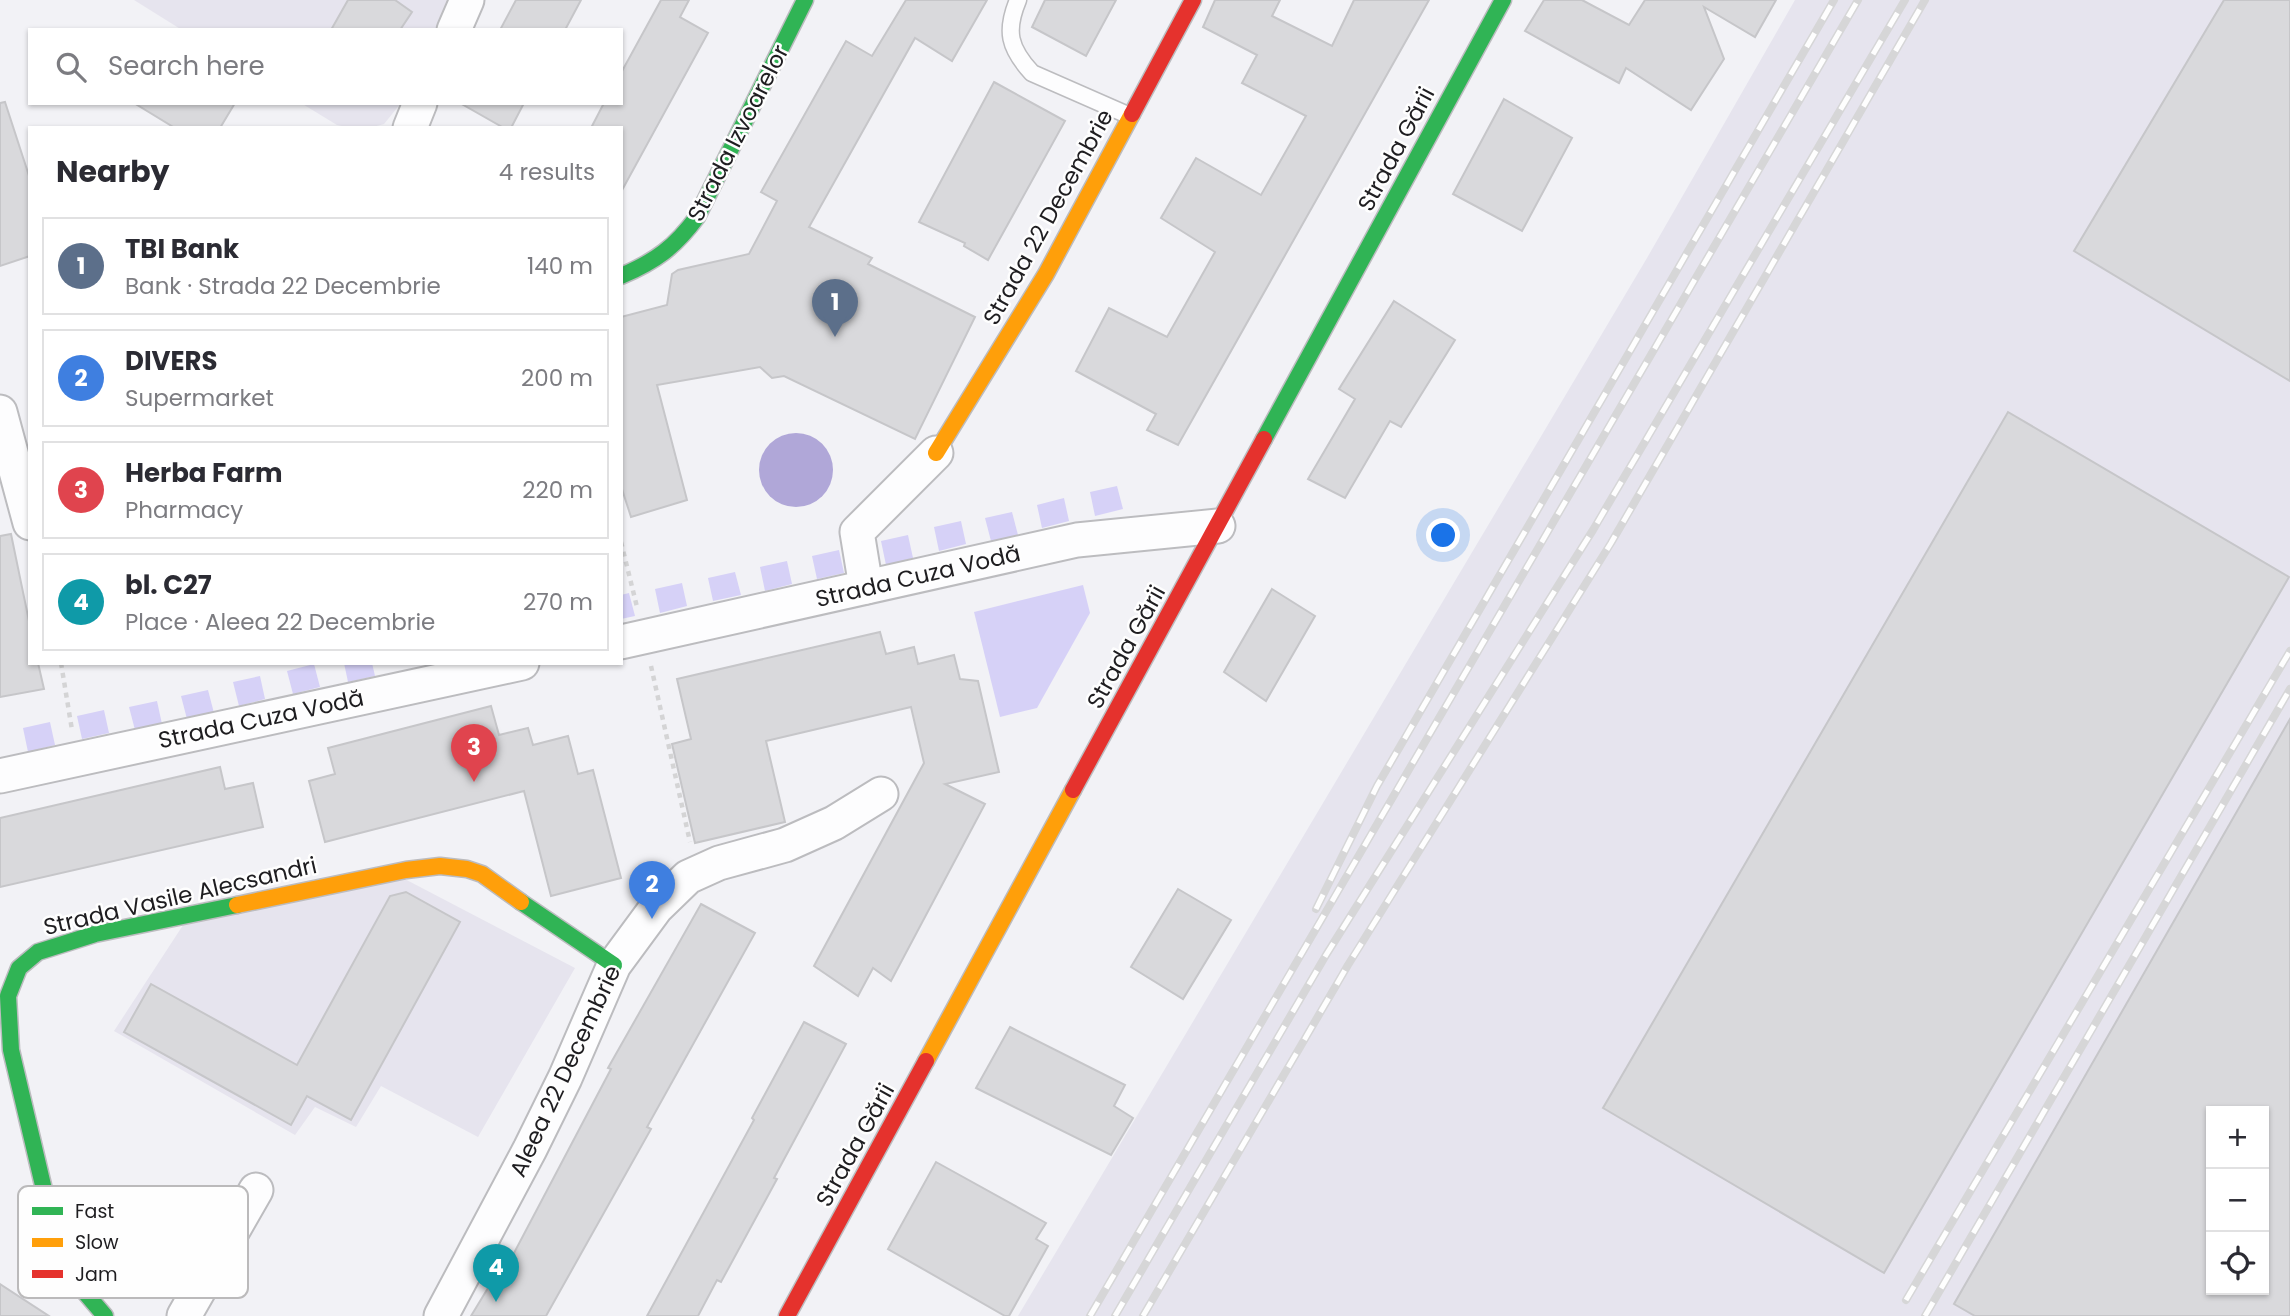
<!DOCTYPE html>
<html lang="en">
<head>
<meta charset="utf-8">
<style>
	body { margin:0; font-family:Poppins,sans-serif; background:#f7f7f7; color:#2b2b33 }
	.controls { position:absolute; right:21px; bottom:21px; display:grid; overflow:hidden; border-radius:0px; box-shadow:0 2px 5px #0004 }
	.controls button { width:63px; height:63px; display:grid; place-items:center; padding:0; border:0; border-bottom:2px solid #e1e1e2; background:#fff; color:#2b2b33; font:35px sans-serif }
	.you { position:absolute; left:1444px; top:536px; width:24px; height:24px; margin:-18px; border:5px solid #fff; border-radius:50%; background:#1a73e8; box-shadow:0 0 0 10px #1a73e833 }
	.badge { display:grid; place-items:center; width:46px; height:46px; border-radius:50%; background:#68686b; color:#fff; font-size:23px; font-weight:700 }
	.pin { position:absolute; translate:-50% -58px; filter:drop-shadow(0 2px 4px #0008) }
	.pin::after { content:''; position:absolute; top:37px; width:24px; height:21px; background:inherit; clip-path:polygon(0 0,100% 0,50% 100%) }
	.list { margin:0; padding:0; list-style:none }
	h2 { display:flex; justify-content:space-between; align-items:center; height:91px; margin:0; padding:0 28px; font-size:30px }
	h2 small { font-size:23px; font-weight:400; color:#7c7c81 }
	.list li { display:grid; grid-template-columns:46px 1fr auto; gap:21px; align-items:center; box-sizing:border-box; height:98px; margin:0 14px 14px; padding:0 14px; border:2px solid #e1e1e2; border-radius:0px }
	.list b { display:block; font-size:26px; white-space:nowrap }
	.list p { margin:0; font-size:23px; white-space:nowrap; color:#7c7c81 }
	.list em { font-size:23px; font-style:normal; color:#7c7c81 }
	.icon { flex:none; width:38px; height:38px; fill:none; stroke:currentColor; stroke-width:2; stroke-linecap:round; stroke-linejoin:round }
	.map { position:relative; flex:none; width:2290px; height:1316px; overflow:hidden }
	.search { position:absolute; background:#fff; box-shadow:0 2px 5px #0004; left:28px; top:28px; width:595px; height:77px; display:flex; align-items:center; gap:18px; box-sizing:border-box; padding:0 24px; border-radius:0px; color:#7c7c81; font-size:26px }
	.panel { position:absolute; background:#fff; box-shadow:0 2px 5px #0004; left:28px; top:126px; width:595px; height:539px; border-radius:0px }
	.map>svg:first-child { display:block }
	.built { fill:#e6e4ee; fill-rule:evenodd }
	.green { fill:#d6d1f7 }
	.water { fill:#b0a7d8 }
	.building { fill:#d9d9dc; stroke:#c6c6c9; stroke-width:2; fill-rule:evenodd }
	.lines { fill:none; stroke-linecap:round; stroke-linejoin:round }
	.lane-casing { stroke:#bcbcbf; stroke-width:19 }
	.street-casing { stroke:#bcbcbf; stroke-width:37 }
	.fast-casing { stroke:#bcbcbf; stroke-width:19 }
	.slow-casing { stroke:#bcbcbf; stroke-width:19 }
	.jam-casing { stroke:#bcbcbf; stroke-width:19 }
	.path { stroke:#d4d4d5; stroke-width:4.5; stroke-dasharray:5 5; stroke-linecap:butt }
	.lane { stroke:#fdfdfe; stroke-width:16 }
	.street { stroke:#fdfdfe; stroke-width:33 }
	.fast { stroke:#30b455; stroke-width:16 }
	.slow { stroke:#ff9f0a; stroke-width:16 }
	.jam { stroke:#e5322d; stroke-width:16 }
	.rail-casing { stroke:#d6d6d7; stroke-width:8 }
	.rail { stroke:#fefefe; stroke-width:5; stroke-dasharray:16; stroke-linecap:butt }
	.labels { text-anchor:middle; stroke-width:5; stroke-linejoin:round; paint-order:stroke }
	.street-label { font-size:23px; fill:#1e1d20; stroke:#fefefe }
	.key { fill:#fefefe; stroke:#bbbabb; stroke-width:2 }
	.key-label { font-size:19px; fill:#1e1d20 }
</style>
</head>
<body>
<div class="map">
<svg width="2290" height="1316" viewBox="0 0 2290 1316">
	<rect width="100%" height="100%" fill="#f2f2f6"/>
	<!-- built -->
	<g class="built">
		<path d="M134 0H457L441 30H182Z"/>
		<path d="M1795 0H2290V1316H1018L1647 258ZM2211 1111H2264V1290H2211Z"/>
		<path d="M301 103H401L384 124 369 128H351L337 125Z"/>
		<path d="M399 876 575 968 478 1137 381 1086 356 1127 315 1107 295 1135 114 1031 187 919Z"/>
	</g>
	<!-- green -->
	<g class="green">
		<path d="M1117 486 1123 509 1095 516 1090 492Z"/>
		<path d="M1064 498 1069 521 1042 528 1037 505Z"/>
		<path d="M1012 512 1018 535 991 541 985 518Z"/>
		<path d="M961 521 966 544 939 551 934 527Z"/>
		<path d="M908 535 913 558 886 565 881 541Z"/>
		<path d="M839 550 844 573 817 579 812 556Z"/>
		<path d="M787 561 792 584 765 591 760 567Z"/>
		<path d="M735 572 741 595 713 601 708 578Z"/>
		<path d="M682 583 687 606 660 613 655 589Z"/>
		<path d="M1083 585 1090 613 1037 708 1000 717 974 612Z"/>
		<path d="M629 593 635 616 621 619V595Z"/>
		<path d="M344 663H372L375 676 348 682Z"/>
		<path d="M314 664 320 687 293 694 287 671Z"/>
		<path d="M260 676 265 699 239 706 233 682Z"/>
		<path d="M208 690 214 713 187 719 181 696Z"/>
		<path d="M157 701 162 724 135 730 129 707Z"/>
		<path d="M104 710 109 733 82 739 77 716Z"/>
		<path d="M50 722 55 745 28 752 23 728Z"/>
	</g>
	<!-- water -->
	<circle class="water" cx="796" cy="470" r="37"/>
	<!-- building -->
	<g class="building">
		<path d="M348 0H395L412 12 400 30H331Z"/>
		<path d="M516 0H581L565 30H500Z"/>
		<path d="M661 0H689L680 17 708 33 621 192V128H591L604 103H621V73Z"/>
		<path d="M906 0H987L952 61 915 38 809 227 872 258 868 264 975 317 915 439 784 376 772 378 760 367 657 385 687 500 631 517 621 486V317L667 305 672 274 678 270 749 254 777 201 761 192 846 41 872 56Z"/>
		<path d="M1045 0H1116L1086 56 1032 27Z"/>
		<path d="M1215 0H1280L1272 16 1332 46 1354 0H1429L1178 445 1147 430 1156 414 1076 371 1109 308 1167 337 1215 252 1161 218 1196 158 1261 195 1306 116 1242 83 1257 55 1203 27Z"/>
		<path d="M1544 0H1582L1629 25 1645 0H1776L1755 37 1704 7 1724 59 1691 110 1626 68 1619 83 1525 31Z"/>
		<path d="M2224 0H2290V381L2074 251Z"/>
		<path d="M994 82 1065 121 988 260 964 246 965 243 919 222Z"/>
		<path d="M1504 99 1572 138 1522 231 1453 194Z"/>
		<path d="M5 102 30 179V256L0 266V103Z"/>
		<path d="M134 103H235L220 128H175Z"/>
		<path d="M460 103H524L511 128H504Z"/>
		<path d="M1394 301 1455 340 1401 427 1390 421 1345 498 1308 479 1355 399 1339 389Z"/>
		<path d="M2008 412 2289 577 1884 1273 1603 1108Z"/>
		<path d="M11 534 30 626V663H38L44 689 0 697V536Z"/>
		<path d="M1272 589 1315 616 1266 701 1224 672Z"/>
		<path d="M880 632 886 654 914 647 918 664 954 655 960 679 978 681 999 772 945 784 985 804 891 981 873 968 858 996 814 966 924 763 911 707 766 741 785 822 695 843 672 744 691 739 677 679Z"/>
		<path d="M491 706 499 735 528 728 533 745 568 736 578 774 593 770 621 878 551 896 524 791 325 842 309 781 335 774 328 748Z"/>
		<path d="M2290 719V1316H1975L1954 1304ZM2211 1111H2264V1290H2211Z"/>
		<path d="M220 767 225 789 253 783 263 827 0 887V818Z"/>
		<path d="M1178 889 1231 920 1183 999 1131 967Z"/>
		<path d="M406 892 460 922 351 1120 307 1096 291 1125 124 1032 151 984 297 1065 390 896Z"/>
		<path d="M701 904 755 933 647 1127 651 1129 546 1316H471L488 1288 494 1291 611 1069 608 1068Z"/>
		<path d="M804 1022 846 1044 774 1178 777 1179 721 1282 717 1280 698 1316H647L754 1120 752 1118Z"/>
		<path d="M1010 1027 1125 1085 1114 1106 1133 1118 1111 1155 976 1088Z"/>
		<path d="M936 1162 1046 1223 1036 1239 1048 1246 1009 1316H1005L888 1249Z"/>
		<path d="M0 1284 49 1316H0Z"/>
	</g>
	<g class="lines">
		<defs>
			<path id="lane" d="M1018 0C1005 31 1009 48 1032 73L1130 116"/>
			<g id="street">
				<path d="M454 30 467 0"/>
				<path d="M410 128 420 103"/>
				<path d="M0 412 30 523"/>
				<path d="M866 587 857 532 936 453"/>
				<path d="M621 642 1077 540 1218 526"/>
				<path d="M0 776 522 663"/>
				<path d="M184 1316 256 1190"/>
				<path d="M441 1316 530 1149 565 1078 614 965 656 908 688 877 719 863 785 845 834 823 881 794"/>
			</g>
			<g id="fast">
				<path d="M621 276C656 261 675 247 697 217L805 0"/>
				<path d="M1264 439 1503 0"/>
				<path d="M521 902 614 965"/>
				<path d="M105 1316 71 1276 60 1257 11 1050 8 996 19 968 38 952 95 934 237 905"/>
			</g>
			<g id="slow">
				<path d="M936 453 1046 274 1132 114"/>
				<path d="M237 905 406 870 440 866 467 869 482 874 521 902"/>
				<path d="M926 1061 1073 790"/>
			</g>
			<g id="jam">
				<path d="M1132 114 1193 0"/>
				<path d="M1073 790 1264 439"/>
				<path d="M787 1316 926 1061"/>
			</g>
		</defs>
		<!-- lane casing -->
		<use href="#lane" class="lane-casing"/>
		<!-- street casing -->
		<use href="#street" class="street-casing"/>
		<!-- fast casing -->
		<use href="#fast" class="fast-casing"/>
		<!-- slow casing -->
		<use href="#slow" class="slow-casing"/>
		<!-- jam casing -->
		<use href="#jam" class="jam-casing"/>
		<!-- path -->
		<g class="path">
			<path d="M621 542 637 607"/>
			<path d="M61 663 72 730"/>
			<path d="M651 666 690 842"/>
		</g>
		<!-- lane -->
		<use href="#lane" class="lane"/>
		<!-- street -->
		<use href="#street" class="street"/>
		<!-- fast -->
		<use href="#fast" class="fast"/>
		<!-- slow -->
		<use href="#slow" class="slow"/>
		<!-- jam -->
		<use href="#jam" class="jam"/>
		<defs>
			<g id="rail">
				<path d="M1316 909 1377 786 1834 0"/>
				<path d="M1906 1300 2290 651"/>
				<path d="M1090 1316 1858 0"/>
				<path d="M1115 1316 1326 955 1593 530 1905 0"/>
				<path d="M1143 1316 1348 965 1611 543 1925 0"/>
				<path d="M1925 1316 2290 689"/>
			</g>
		</defs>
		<!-- rail casing -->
		<use href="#rail" class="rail-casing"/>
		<!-- rail -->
		<use href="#rail" class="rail"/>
	</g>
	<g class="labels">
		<!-- street labels -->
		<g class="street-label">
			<text transform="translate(738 133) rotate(-63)" y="8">Strada Izvoarelor</text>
			<text transform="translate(1396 149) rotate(-62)" y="8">Strada Gării</text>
			<text transform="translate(1048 217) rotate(-61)" y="8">Strada 22 Decembrie</text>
			<text transform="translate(918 576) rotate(-13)" y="8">Strada Cuza Vodă</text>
			<text transform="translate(1126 647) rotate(-61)" y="8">Strada Gării</text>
			<text transform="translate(261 719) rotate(-12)" y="8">Strada Cuza Vodă</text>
			<text transform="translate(180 896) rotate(-13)" y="8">Strada Vasile Alecsandri</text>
			<text transform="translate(565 1071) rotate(-65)" y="8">Aleea 22 Decembrie</text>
			<text transform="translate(855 1145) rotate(-61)" y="8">Strada Gării</text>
		</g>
	</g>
	<!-- legend -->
	<rect x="18" y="1186" width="230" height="112" rx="10" class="key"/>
	<rect x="32" y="1207" width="31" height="8" fill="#30b455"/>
	<rect x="32" y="1238" width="31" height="9" fill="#ff9f0a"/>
	<rect x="32" y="1270" width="31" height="8" fill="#e5322d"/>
	<g class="key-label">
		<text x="75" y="1218">Fast</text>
		<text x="75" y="1249">Slow</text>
		<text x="75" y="1281">Jam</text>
	</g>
</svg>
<div class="controls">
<button>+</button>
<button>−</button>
<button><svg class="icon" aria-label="locate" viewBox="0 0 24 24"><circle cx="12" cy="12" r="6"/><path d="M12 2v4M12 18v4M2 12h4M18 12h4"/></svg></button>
</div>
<div class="you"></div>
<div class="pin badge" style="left:835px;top:337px;background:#5c6f8a">1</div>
<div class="pin badge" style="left:652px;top:919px;background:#3f7fe0">2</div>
<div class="pin badge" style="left:474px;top:782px;background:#e0444e">3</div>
<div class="pin badge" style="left:496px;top:1302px;background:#0f9aa8">4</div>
<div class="search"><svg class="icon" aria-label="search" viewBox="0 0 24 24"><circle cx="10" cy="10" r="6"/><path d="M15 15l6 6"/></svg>Search here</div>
<section class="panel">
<h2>Nearby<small>4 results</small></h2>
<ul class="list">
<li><span class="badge" style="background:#5c6f8a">1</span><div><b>TBI Bank</b><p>Bank · Strada 22 Decembrie</p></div><em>140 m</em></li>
<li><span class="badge" style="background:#3f7fe0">2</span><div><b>DIVERS</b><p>Supermarket</p></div><em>200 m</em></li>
<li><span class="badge" style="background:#e0444e">3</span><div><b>Herba Farm</b><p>Pharmacy</p></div><em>220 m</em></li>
<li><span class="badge" style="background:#0f9aa8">4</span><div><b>bl. C27</b><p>Place · Aleea 22 Decembrie</p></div><em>270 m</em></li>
</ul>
</section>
</div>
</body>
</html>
